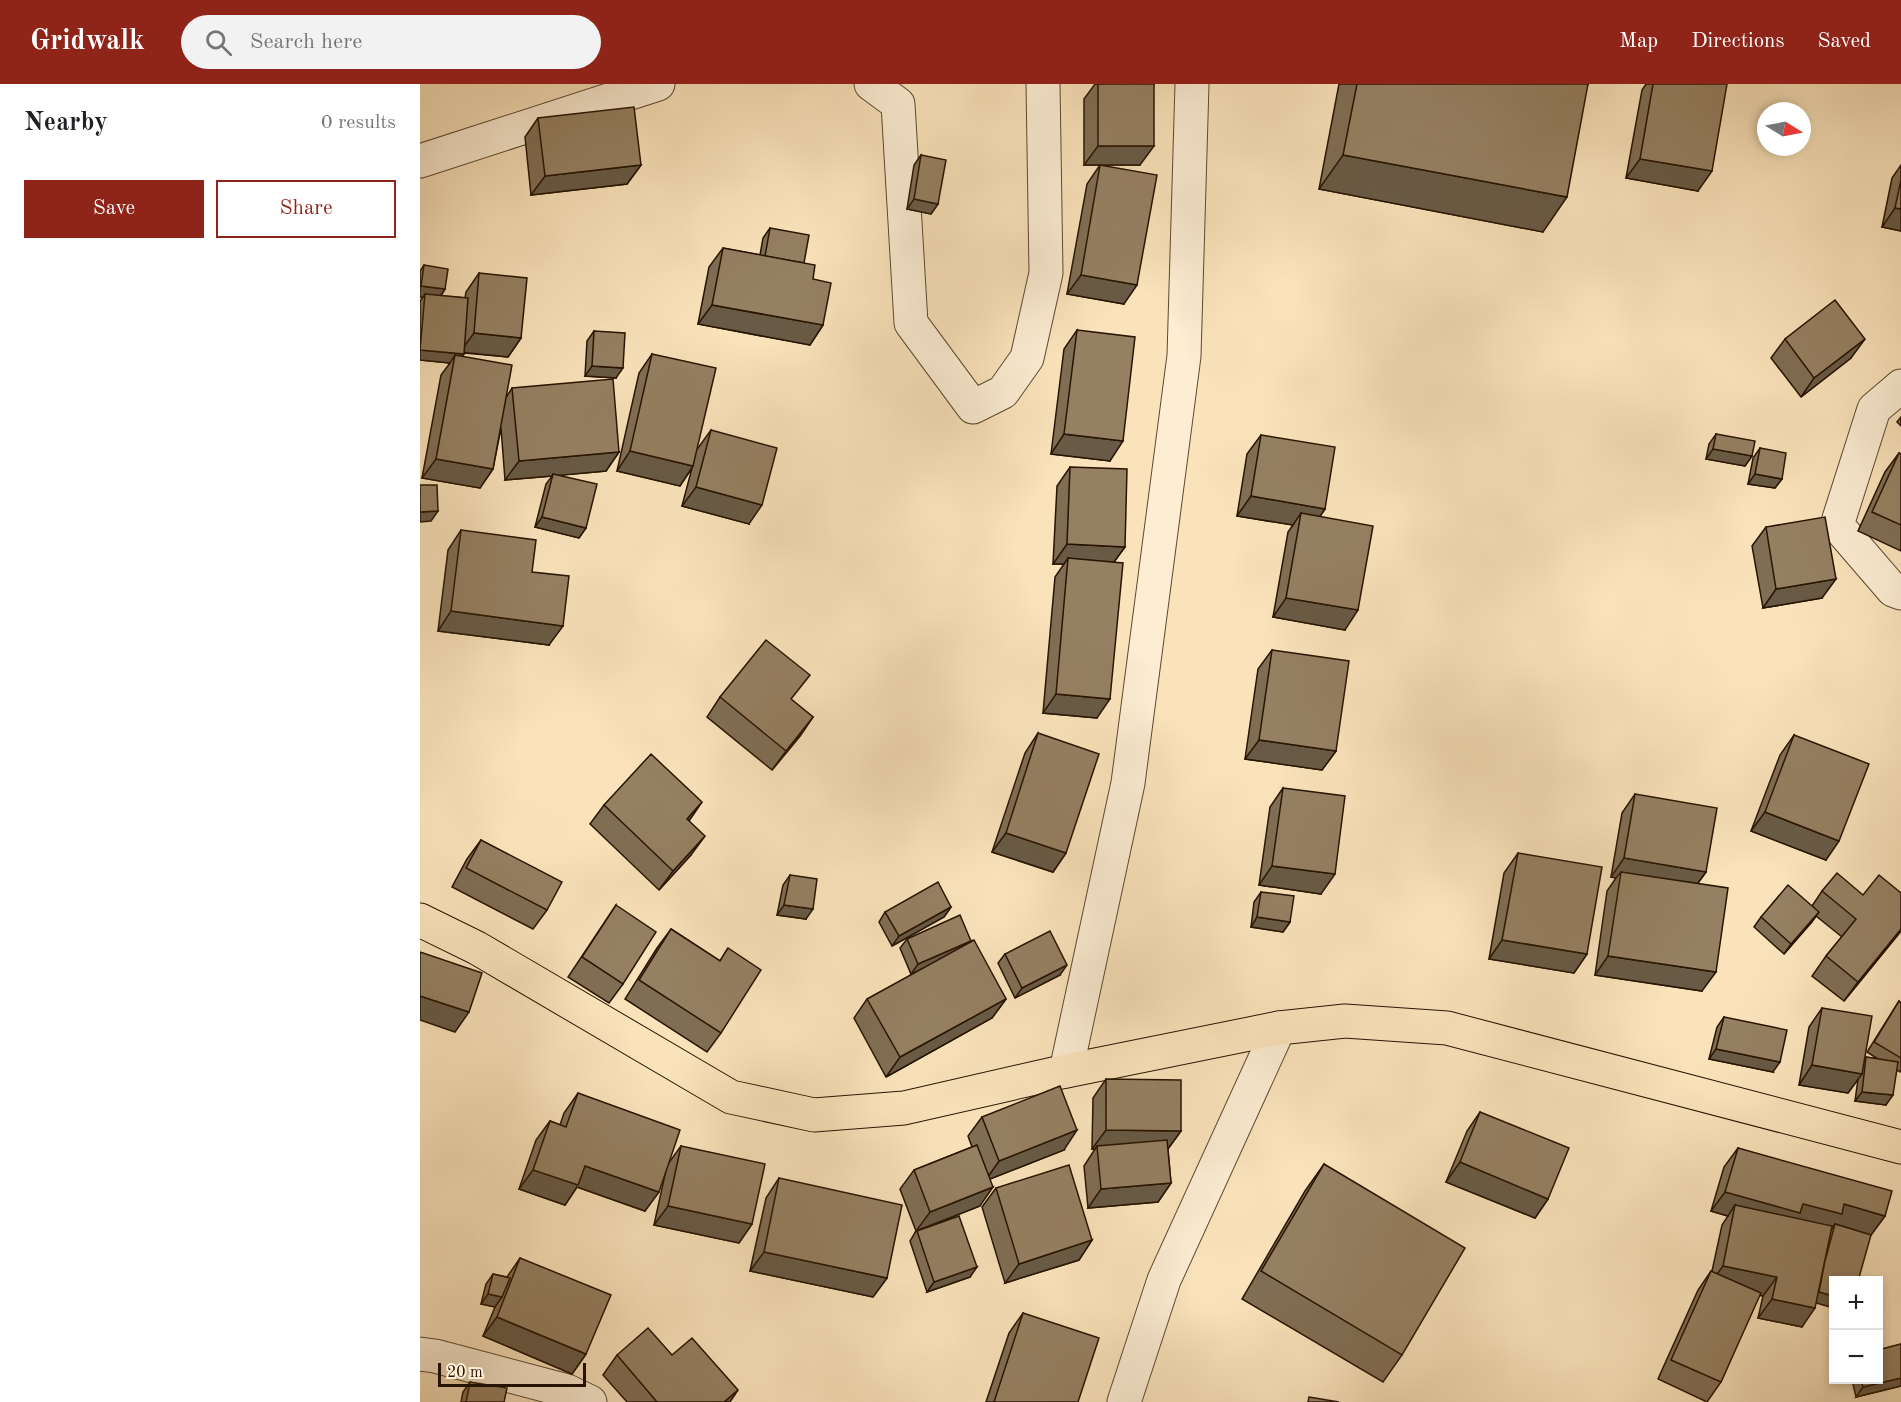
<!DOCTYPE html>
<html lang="en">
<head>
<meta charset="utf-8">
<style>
	body { margin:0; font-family:"Old Standard TT",serif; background:#f2f2f2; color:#202124 }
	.controls { position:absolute; right:18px; bottom:18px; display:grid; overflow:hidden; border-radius:0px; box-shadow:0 3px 9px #0003 }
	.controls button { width:54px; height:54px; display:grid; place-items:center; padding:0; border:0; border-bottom:2px solid #e0e0e0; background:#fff; color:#202124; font:30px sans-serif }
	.compass { position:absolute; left:1337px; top:18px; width:54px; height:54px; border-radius:50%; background:#fff; box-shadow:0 3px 9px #0003; rotate:100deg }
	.scale { position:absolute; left:18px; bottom:15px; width:148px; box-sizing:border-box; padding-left:6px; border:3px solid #271402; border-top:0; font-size:16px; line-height:21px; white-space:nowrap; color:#271402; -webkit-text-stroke:4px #fcedd3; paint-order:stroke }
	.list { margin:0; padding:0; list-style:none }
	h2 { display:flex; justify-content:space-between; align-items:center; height:78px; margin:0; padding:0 24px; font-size:26px }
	h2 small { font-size:20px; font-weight:400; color:#757577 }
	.actions { display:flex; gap:12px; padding:18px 24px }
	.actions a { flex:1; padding:14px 0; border:2px solid #8f2418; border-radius:0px; text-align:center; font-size:21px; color:#8f2418 }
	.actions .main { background:#8f2418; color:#fff }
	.icon { flex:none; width:33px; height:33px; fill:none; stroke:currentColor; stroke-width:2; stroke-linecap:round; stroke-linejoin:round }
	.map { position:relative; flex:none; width:1481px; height:1318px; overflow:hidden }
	header { display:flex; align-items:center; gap:36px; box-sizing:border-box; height:84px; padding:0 30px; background:#8f2418; color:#fff }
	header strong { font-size:28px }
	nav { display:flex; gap:33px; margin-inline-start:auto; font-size:21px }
	.search { width:420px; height:54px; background:#f2f2f2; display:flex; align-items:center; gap:15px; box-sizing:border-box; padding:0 21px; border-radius:33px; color:#757577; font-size:22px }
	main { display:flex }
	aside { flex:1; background:#fff }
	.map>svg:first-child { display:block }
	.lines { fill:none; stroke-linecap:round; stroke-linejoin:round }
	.minor-casing { stroke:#5c4830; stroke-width:35 }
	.trunk-casing { stroke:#271402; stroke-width:35 }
	.minor { stroke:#fcedd3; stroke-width:33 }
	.trunk { stroke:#fae3bb; stroke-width:33 }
	.wall { fill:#806e54; stroke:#271402; stroke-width:1.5 }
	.shaded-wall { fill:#685a45; stroke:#271402; stroke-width:1.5 }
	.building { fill:#958062; stroke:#271402; stroke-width:1.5 }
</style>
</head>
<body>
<header>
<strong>Gridwalk</strong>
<div class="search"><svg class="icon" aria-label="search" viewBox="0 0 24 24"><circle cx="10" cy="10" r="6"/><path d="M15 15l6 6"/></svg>Search here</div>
<nav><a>Map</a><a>Directions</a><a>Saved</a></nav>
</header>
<main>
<aside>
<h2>Nearby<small>0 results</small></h2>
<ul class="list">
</ul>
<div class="actions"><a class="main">Save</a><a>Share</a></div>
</aside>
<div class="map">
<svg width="1481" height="1318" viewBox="0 0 1481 1318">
	<rect width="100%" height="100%" fill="#fae3bb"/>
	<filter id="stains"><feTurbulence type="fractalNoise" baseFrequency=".00333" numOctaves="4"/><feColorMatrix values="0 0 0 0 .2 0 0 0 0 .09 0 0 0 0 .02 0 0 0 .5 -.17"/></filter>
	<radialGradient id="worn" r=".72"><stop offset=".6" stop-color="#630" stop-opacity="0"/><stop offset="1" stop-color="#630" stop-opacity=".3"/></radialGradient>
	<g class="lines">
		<defs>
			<g id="minor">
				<path d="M451 0 478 20 491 239 553 323 583 308 607 274 626 189 623 0"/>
				<path d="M0 77 238 0"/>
				<path d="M1481 302 1454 325 1417 441 1473 506 1481 509"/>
				<path d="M646 987 708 699 764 272 772 0"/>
				<path d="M0 1270 15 1272 147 1307 170 1318"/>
				<path d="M704 1318 744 1196 859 944"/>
			</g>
			<path id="trunk" d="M0 836 57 864 311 1013 394 1031 484 1024 646 987 859 944 925 937 1027 944 1481 1063"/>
		</defs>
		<!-- minor casing -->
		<use href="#minor" class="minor-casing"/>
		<!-- trunk casing -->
		<use href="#trunk" class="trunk-casing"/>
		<!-- minor -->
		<use href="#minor" class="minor"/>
		<!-- trunk -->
		<use href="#trunk" class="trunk"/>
	</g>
	<!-- wall -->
	<g class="wall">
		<path d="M675 0H734L720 81H682L704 220 647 210 667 100 680 81H664V15Z"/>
		<path d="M919 0H1168L1123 148 899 105Z"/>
		<path d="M1226 0H1233L1278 107 1206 94 1222 6Z"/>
		<path d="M118 34 221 81 207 100 111 111 105 53Z"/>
		<path d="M501 71 518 120 511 130 487 125 494 81Z"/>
		<path d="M1481 81V147L1462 143 1472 94Z"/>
		<path d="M350 144 384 179 393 195 403 241 390 261 278 240 289 183 303 164 340 171 343 154Z"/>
		<path d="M4 181 25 205 21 212 45 214 46 208 59 189 101 254 88 273 44 269 42 273 87 312 92 304 199 368 186 387 140 391 166 444 159 454 115 443 126 400 132 392 85 396 81 344 73 385 60 404 2 394 21 291 30 279 0 276V217L3 213H0V187Z"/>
		<path d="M657 246 690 377 631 370 644 265Z"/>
		<path d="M174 247 196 294 165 292 167 257Z"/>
		<path d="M1365 255 1431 274 1381 313 1351 274Z"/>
		<path d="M232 270 278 364 291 346 329 440 262 422 272 384 260 402 197 387 219 289Z"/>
		<path d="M1481 333V342L1477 338Z"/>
		<path d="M1296 350 1332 372 1325 382 1286 375 1289 360Z"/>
		<path d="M841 351 905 425 900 432 925 546 853 533 868 448 873 441 817 432 827 370Z"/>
		<path d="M1340 364 1362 395 1355 404 1328 400 1333 374Z"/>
		<path d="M1479 369 1481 370V467L1438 447 1465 388Z"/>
		<path d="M650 383 705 463 694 478 677 634 623 629 635 493 644 480H633L637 402Z"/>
		<path d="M1346 443 1402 514 1343 524 1332 462Z"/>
		<path d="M41 446 129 561 18 547 28 466Z"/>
		<path d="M852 566 916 667 902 686 825 675 838 585Z"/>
		<path d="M300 613 372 616 393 633 380 652 352 686 287 633Z"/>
		<path d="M618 649 646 769 633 788 572 768 605 669Z"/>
		<path d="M1374 651 1406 776 1331 747 1360 671Z"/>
		<path d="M863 704 901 810 839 801 850 723Z"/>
		<path d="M1215 710 1286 788 1278 799 1282 907 1175 891 1187 807 1196 794 1191 793 1202 729Z"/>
		<path d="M184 721 269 737 271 771 239 806 170 740Z"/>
		<path d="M61 756 127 826 113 845 32 803 47 775Z"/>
		<path d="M1098 769 1167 870 1154 889 1069 875 1084 789Z"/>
		<path d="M370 791 386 835 357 831 363 801Z"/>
		<path d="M1402 807 1443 811 1481 809V847L1424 917 1392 892 1406 872 1422 853 1396 832 1364 870 1334 843 1341 833 1392 822Z"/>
		<path d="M841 808 870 838 863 848 831 843 834 818Z"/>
		<path d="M196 821 203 900 189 919 148 893Z"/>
		<path d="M531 823 524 833 472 862 459 838 465 828Z"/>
		<path d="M251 845 300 877 308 864 301 949 287 968 205 915 237 864Z"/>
		<path d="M487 855 551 857 586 915 572 934 466 993 434 934 447 915 495 889 491 890 480 864Z"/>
		<path d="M585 870 640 891 595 914 578 879Z"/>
		<path d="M1479 917 1481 919V986L1480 988 1477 986 1466 1021 1435 1017 1438 995 1428 1009 1379 1001 1389 943 1402 924 1444 976 1446 973 1458 975 1447 968Z"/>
		<path d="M1304 933 1353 988 1289 975 1297 943Z"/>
		<path d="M686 995 761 1047 748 1065 751 1099 738 1118 668 1124 664 1082 675 1065H672L673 1014Z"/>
		<path d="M158 1009 248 1080 261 1062 332 1140 319 1159 234 1141 246 1086 225 1127 157 1103 145 1121 99 1105 116 1056 130 1037 140 1041 144 1029Z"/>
		<path d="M1060 1028 1128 1115 1115 1134 1026 1098 1047 1047Z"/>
		<path d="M562 1033 644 1066 570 1095 560 1122 502 1145 550 1193 507 1208 490 1157 496 1147 480 1105 494 1086 552 1063 548 1052Z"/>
		<path d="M1318 1064 1465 1132 1451 1151 1396 1219 1382 1243 1338 1234 1343 1212 1339 1211 1301 1298 1287 1318 1238 1295 1278 1206 1291 1187H1292L1302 1141 1308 1132 1291 1127 1304 1083Z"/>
		<path d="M904 1080 982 1271 963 1298 822 1215 885 1107Z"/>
		<path d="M359 1094 467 1194 453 1213 330 1187 346 1114Z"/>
		<path d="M576 1104 672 1156 659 1176 585 1199 562 1123Z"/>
		<path d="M100 1174 166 1270 152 1290 63 1252 75 1223 61 1220 66 1200 73 1190 87 1193Z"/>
		<path d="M603 1229 658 1318H566L589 1249Z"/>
		<path d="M1481 1260V1302L1436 1313 1432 1296H1458V1266Z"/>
		<path d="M197 1271H252L310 1318H207L183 1291Z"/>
		<path d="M50 1298 84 1318H41L43 1308Z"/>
	</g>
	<!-- shaded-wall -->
	<g class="shaded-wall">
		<path d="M678 62H734L720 81H664Z"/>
		<path d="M923 71 1147 113 1123 148 899 105Z"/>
		<path d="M1220 75 1292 87 1278 107 1206 94Z"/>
		<path d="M221 81 207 100 111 111 125 92Z"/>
		<path d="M494 115 518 120 511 130 487 125Z"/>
		<path d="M1475 124 1481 125V147L1462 143Z"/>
		<path d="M661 191 717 201 704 220 647 210Z"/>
		<path d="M1 202 25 205 18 215 5 210 3 213H0V204Z"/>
		<path d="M292 221 403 241 390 261 278 240Z"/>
		<path d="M54 249 101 254 88 273 40 268Z"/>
		<path d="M1445 255 1431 274 1381 313 1394 294Z"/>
		<path d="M0 266 44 270 37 279 35 271 30 279 0 276Z"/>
		<path d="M172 282 203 284 196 294 165 292Z"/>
		<path d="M644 350 703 357 690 377 631 370Z"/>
		<path d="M1293 365 1332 372 1325 382 1286 375Z"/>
		<path d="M210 367 273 382 260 402 197 387Z"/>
		<path d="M199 368 186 387 133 392V390L132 392 85 396 99 377Z"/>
		<path d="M16 375 73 385 60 404 2 394Z"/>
		<path d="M1335 390 1362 395 1355 404 1328 400Z"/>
		<path d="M276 403 342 421 329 440 262 422Z"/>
		<path d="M831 412 905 425 892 444 881 429 873 441 817 432Z"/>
		<path d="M18 427 11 437 0 438V428Z"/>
		<path d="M122 433 166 444 159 454 115 443Z"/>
		<path d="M647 460 705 463 691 482 648 474 644 480H633Z"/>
		<path d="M1416 495 1402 514 1343 524 1356 505Z"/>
		<path d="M866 514 938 526 925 546 853 533Z"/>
		<path d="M31 527 143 542 129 561 18 547Z"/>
		<path d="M636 610 690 615 677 634 623 629Z"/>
		<path d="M393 633 380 652 352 686 366 667Z"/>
		<path d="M839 656 916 667 902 686 825 675Z"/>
		<path d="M282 718 269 737 267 735Z"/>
		<path d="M1345 728 1419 757 1406 776 1331 747Z"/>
		<path d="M586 749 646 769 633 788 572 768Z"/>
		<path d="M285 752 271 771 239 806 253 787Z"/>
		<path d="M1204 774 1286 788 1272 807 1201 788 1196 794 1191 793Z"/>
		<path d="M852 782 915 790 901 810 839 801Z"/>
		<path d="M364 821 393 825 386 835 357 831Z"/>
		<path d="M531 823 524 833 472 862 479 852Z"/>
		<path d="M1399 828 1392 838 1364 870 1371 860Z"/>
		<path d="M837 833 870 838 863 848 831 843Z"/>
		<path d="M1481 845V847L1424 917 1438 898Z"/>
		<path d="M1082 856 1167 870 1154 889 1069 875Z"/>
		<path d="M551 857 544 867 491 890 498 880Z"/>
		<path d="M1188 872 1296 888 1282 907 1175 891Z"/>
		<path d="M647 881 640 891 595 914 602 904Z"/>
		<path d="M0 912 49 928 35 948 0 936Z"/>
		<path d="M586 915 572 934 466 993 480 973Z"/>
		<path d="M1296 965 1360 978 1353 988 1289 975Z"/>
		<path d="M1392 981 1442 990 1428 1009 1379 1001Z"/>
		<path d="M1442 1008 1473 1011 1466 1021 1435 1017Z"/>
		<path d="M657 1046 644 1066 565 1097 579 1077Z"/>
		<path d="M686 1046 761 1047 747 1066 677 1062 675 1065H672Z"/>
		<path d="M1040 1078 1128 1115 1115 1134 1026 1098Z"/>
		<path d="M165 1082 239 1108 225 1127 157 1103 145 1121 99 1105 113 1086Z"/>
		<path d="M751 1099 738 1118 668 1124 681 1105Z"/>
		<path d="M573 1103 560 1122 496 1147 510 1128Z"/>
		<path d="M1305 1108 1383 1120H1424L1465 1132 1451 1151 1415 1140 1408 1150 1315 1121 1308 1132 1291 1127Z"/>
		<path d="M248 1122 332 1140 319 1159 234 1141Z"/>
		<path d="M672 1156 659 1176 585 1199 599 1180Z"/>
		<path d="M344 1168 467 1194 453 1213 330 1187Z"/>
		<path d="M1303 1182 1357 1193 1343 1212 1289 1201Z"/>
		<path d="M557 1183 550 1193 507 1208 514 1198Z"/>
		<path d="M1397 1207 1413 1212V1224L1390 1217Z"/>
		<path d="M68 1210 82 1213 75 1223 61 1220Z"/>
		<path d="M1352 1215 1395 1224 1382 1243 1338 1234Z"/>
		<path d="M77 1233 166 1270 152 1290 63 1252Z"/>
		<path d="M1481 1294V1302L1436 1313 1443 1303Z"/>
		<path d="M318 1306 310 1318H304Z"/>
	</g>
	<!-- building -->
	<g class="building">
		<rect x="678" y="0" width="56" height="62"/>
		<path d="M937 0H1168L1147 113 923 71Z"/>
		<path d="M1233 0H1307L1292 87 1220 75Z"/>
		<path d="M214 23 221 81 125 92 118 34Z"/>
		<path d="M501 71 526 76 518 120 494 115Z"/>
		<path d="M680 81 737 91 717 201 661 191Z"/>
		<path d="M1481 96V125L1475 124Z"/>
		<path d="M350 144 389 151 384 179 345 172Z"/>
		<path d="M303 164 395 181 393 195 411 199 403 241 292 221Z"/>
		<path d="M4 181 28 185 25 205 1 202Z"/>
		<path d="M59 189 107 194 101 254 54 249Z"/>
		<path d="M5 210 48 214 44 270 0 266Z"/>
		<path d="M1415 216 1445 255 1394 294 1365 255Z"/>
		<path d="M657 246 715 253 703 357 644 350Z"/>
		<path d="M174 247 205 249 203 284 172 282Z"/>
		<path d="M232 270 296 284 273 382 210 367Z"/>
		<path d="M35 271 92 281 73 385 16 375Z"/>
		<path d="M193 295 199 368 99 377 92 304Z"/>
		<path d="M291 346 357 364 342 421 276 403Z"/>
		<path d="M1296 350 1335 357 1332 372 1293 365Z"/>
		<path d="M841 351 915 363 905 425 831 412Z"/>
		<path d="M1340 364 1366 369 1362 395 1335 390Z"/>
		<path d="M1479 369 1481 370V441L1452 428Z"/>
		<path d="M650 383 707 385 705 463 647 460Z"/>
		<path d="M133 390 177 400 166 444 122 433Z"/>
		<path d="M0 401H17L18 427 0 428Z"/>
		<path d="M881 429 953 442 938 526 866 514Z"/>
		<path d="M1405 433 1416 495 1356 505 1346 443Z"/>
		<path d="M41 446 116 456 112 488 149 492 143 542 31 527Z"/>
		<path d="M648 474 703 479 690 615 636 610Z"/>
		<path d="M346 556 390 591 371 615 393 633 366 667 300 613Z"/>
		<path d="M852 566 929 577 916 667 839 656Z"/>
		<path d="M618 649 679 670 646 769 586 749Z"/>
		<path d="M1374 651 1449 680 1419 757 1345 728Z"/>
		<path d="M231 670 282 718 267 735 285 752 253 787 184 721Z"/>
		<path d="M863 704 925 712 915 790 852 782Z"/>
		<path d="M1215 710 1297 724 1286 788 1204 774Z"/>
		<path d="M61 756 142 798 127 826 46 784Z"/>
		<path d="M1098 769 1182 783 1167 870 1082 856Z"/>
		<path d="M1201 788 1308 804 1296 888 1188 872Z"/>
		<path d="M1417 789 1443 811 1459 791 1481 809V845L1438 898 1406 872 1436 835 1402 807Z"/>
		<path d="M370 791 397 795 393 825 364 821Z"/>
		<path d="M518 798 531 823 479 852 465 828Z"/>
		<path d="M1368 801 1399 828 1371 860 1341 833Z"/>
		<path d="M841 808 874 812 870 838 837 833Z"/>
		<path d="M196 821 236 848 203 900 162 873Z"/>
		<path d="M540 831 551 857 498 880 487 855Z"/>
		<path d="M251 845 300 877 308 864 341 886 301 949 219 896Z"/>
		<path d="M630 847 647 881 602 904 585 870Z"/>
		<path d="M554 856 586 915 480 973 447 915Z"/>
		<path d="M0 868 62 889 49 928 0 912Z"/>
		<path d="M1479 917 1481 919V974L1454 958Z"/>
		<path d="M1402 924 1452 932 1442 990 1392 981Z"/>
		<path d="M1304 933 1367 946 1360 978 1296 965Z"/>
		<path d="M1446 973 1478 978 1473 1011 1442 1008Z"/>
		<path d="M686 995 761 996V1047L686 1046Z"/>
		<path d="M640 1002 657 1046 579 1077 562 1033Z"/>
		<path d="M158 1009 260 1046 239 1108 165 1082 158 1101 113 1086 130 1037 146 1043Z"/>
		<path d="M1060 1028 1149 1064 1128 1115 1040 1078Z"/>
		<path d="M747 1056 751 1099 681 1105 677 1062Z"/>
		<path d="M557 1061 573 1103 510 1128 494 1086Z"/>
		<path d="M261 1062 345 1080 332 1140 248 1122Z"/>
		<path d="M1318 1064 1472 1107 1465 1132 1424 1120 1422 1130 1383 1120 1380 1129 1305 1108Z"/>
		<path d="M904 1080 1045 1164 982 1271 841 1187Z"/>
		<path d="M649 1081 672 1156 599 1180 576 1104Z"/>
		<path d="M359 1094 482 1121 467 1194 344 1168Z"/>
		<path d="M1315 1121 1412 1142 1395 1224 1352 1215 1357 1193 1303 1182Z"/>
		<path d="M539 1132 557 1183 514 1198 497 1147Z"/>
		<path d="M1415 1140 1451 1151 1438 1197H1413V1212L1399 1208 1405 1177Z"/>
		<path d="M100 1174 191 1211 166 1270 77 1233Z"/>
		<path d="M1291 1187 1341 1209 1301 1298 1251 1276Z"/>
		<path d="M73 1190 90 1194 82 1213 68 1210Z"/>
		<path d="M603 1229 679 1254 658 1318H574Z"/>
		<path d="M228 1244 252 1271 272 1254 318 1306 304 1318H237L197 1271Z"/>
		<path d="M1481 1260V1294L1443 1303 1441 1296H1458V1266Z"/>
		<path d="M50 1298 87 1304 84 1318H46Z"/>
		<path d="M889 1313 919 1318H888Z"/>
	</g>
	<rect width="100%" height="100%" filter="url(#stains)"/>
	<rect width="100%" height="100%" fill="url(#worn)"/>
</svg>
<div class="controls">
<button>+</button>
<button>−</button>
</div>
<svg class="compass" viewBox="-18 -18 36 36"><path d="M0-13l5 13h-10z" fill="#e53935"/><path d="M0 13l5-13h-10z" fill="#757577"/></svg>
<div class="scale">20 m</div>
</div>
</main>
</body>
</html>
